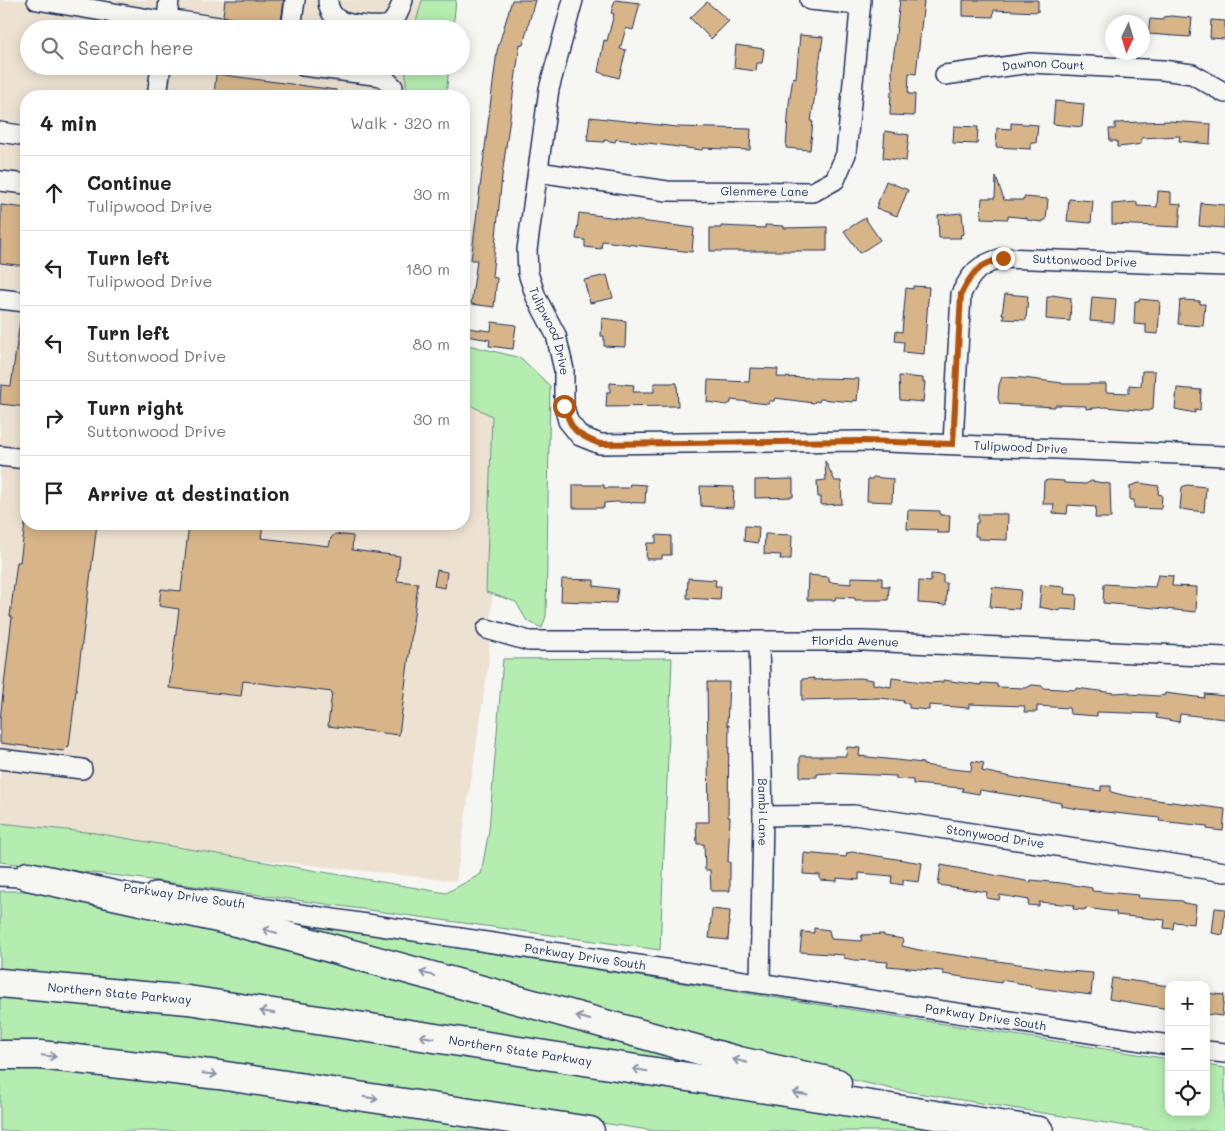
<!DOCTYPE html>
<html lang="en">
<head>
<meta charset="utf-8">
<style>
	body { margin:0; font-family:Mali,sans-serif; background:#f2f2f2; color:#202124 }
	.controls { position:absolute; right:15px; bottom:15px; display:grid; overflow:hidden; border-radius:10px; box-shadow:0 2px 12px #0003 }
	.controls button { width:45px; height:45px; display:grid; place-items:center; padding:0; border:0; border-bottom:1px solid #e0e0e0; background:#fff; color:#202124; font:25px sans-serif }
	.compass { position:absolute; left:1105px; top:15px; width:45px; height:45px; border-radius:50%; background:#fff; box-shadow:0 2px 12px #0003; rotate:184deg }
	.stop { position:absolute; width:15px; height:15px; margin:-11px; border:4px solid #b45309; border-radius:50%; background:#fff }
	.stop.end { background:#b45309; border-color:#fff; box-shadow:0 1px 5px #0008 }
	.list { margin:0; padding:0; list-style:none }
	h2 { display:flex; justify-content:space-between; align-items:center; height:65px; margin:0; padding:0 20px; font-size:21px }
	h2 small { font-size:16px; font-weight:400; color:#757577 }
	.list li { display:grid; grid-template-columns:32px 1fr auto; gap:15px; align-items:center; box-sizing:border-box; height:75px; padding:0 20px; border-top:1px solid #e0e0e0 }
	.list b { display:block; font-size:19px; white-space:nowrap }
	.list p { margin:0; font-size:16px; white-space:nowrap; color:#757577 }
	.list em { font-size:16px; font-style:normal; color:#757577 }
	.icon { flex:none; width:28px; height:28px; fill:none; stroke:currentColor; stroke-width:2; stroke-linecap:round; stroke-linejoin:round }
	.map { position:relative; flex:none; width:1225px; height:1131px; overflow:hidden }
	.search { position:absolute; background:#fff; box-shadow:0 2px 12px #0003; left:20px; top:20px; width:450px; height:55px; display:flex; align-items:center; gap:12px; box-sizing:border-box; padding:0 18px; border-radius:28px; color:#757577; font-size:19px }
	.panel { position:absolute; background:#fff; box-shadow:0 2px 12px #0003; left:20px; top:90px; width:450px; height:440px; border-radius:20px }
	.map>svg:first-child { display:block }
	.built { fill:#ede2d2 }
	.green { fill:#b5edb0; stroke:#688e87 }
	.building { fill:#d7b589; stroke:#1b2f5e }
	.lines { fill:none; stroke-linecap:round; stroke-linejoin:round }
	.minor-casing { stroke:#1b2f5e; stroke-width:22 }
	.highway-casing { stroke:#1b2f5e; stroke-width:31 }
	.minor { stroke:#f6f6f2; stroke-width:19 }
	.highway { stroke:#f6f6f2; stroke-width:28 }
	.oneway { stroke:#8892a8 }
	.route { stroke:#b45309; stroke-width:6 }
	.labels { text-anchor:middle; stroke-width:5; stroke-linejoin:round; paint-order:stroke }
	.street-label { font-size:12px; fill:#1b2f5e; stroke:#f6f6f2 }
</style>
</head>
<body>
<div class="map">
<svg width="1225" height="1131" viewBox="0 0 1225 1131">
	<rect width="100%" height="100%" fill="#f6f6f2"/>
	<filter id="ink" filterUnits="userSpaceOnUse"><feTurbulence type="fractalNoise" baseFrequency=".02" numOctaves="2"/><feDisplacementMap in="SourceGraphic" scale="10" xChannelSelector="R" yChannelSelector="G"/><feConvolveMatrix kernelMatrix="1 2 1 2 8 2 1 2 1" color-interpolation-filters="sRGB"/></filter>
	<g filter="url(#ink)">
		<!-- built -->
		<path class="built" d="M0 0H445L439 29H29V66H432L426 96H26V524H464V378L504 397 488 667 456 881 0 831Z"/>
		<!-- green -->
		<g class="green">
			<path d="M422 0H456L453 29H414Z"/>
			<path d="M406 66H449L446 96H406Z"/>
			<path d="M464 344 521 358 550 386 546 616 542 628 527 621 516 602 486 592 492 416 464 402Z"/>
			<path d="M672 658 660 950 136 878 0 862V823L95 833 446 893 481 874 489 830 503 659Z"/>
			<path d="M0 891H33L113 902 765 1074 0 974Z"/>
			<path d="M271 919 1169 1059V1112H1206V1065L1225 1068V1131H1157L892 1089 728 1051Z"/>
			<path d="M0 995 152 1007 980 1131H656L541 1114 0 1042Z"/>
			<path d="M0 1062 93 1066 529 1131H0Z"/>
		</g>
		<!-- building -->
		<g class="building">
			<path d="M225 0H284L280 29 243 26 239 20 223 16Z"/>
			<path d="M512 0H535L523 45 520 44 502 176 492 277 497 278 494 307 471 304 477 260H471L497 51Z"/>
			<path d="M615 0 640 3 633 30 626 28 620 49 626 50 619 78 598 72 604 40 607 41 614 14 611 13Z"/>
			<path d="M900 0 924 1 916 74 909 73 908 94H915L914 116 890 115 891 91H893L892 70 895 43Z"/>
			<path d="M963 0H1038V12L994 10 993 17 963 16Z"/>
			<path d="M707 2 729 21 711 39 690 18Z"/>
			<path d="M1171 16 1192 18 1190 37 1148 34 1150 19 1163 20V17Z"/>
			<path d="M1211 20 1225 21V39L1210 38Z"/>
			<path d="M800 35 823 37 811 122H813L810 150 786 148 789 104 793 77 796 78Z"/>
			<path d="M736 45 764 49 762 63H757L756 71 734 68Z"/>
			<path d="M216 74 336 90V96H214Z"/>
			<path d="M1055 101 1084 104 1082 127 1053 124Z"/>
			<path d="M590 117 677 127 751 129 750 150 703 148 702 150 616 139 615 142 604 140V142L587 141Z"/>
			<path d="M1169 121 1211 124 1210 144 1179 141 1180 136 1141 138V144L1128 146 1117 147V141H1110L1109 129H1115V123Z"/>
			<path d="M1011 123 1038 125 1036 143H1031V149L996 147 997 128 1011 129Z"/>
			<path d="M954 126 978 127 977 144 953 143Z"/>
			<path d="M885 131 909 135 906 161 883 158Z"/>
			<path d="M996 177 1004 200H1024V197L1048 199 1046 220H1043V222L1027 220V218L1008 216V219L981 218 982 198H995Z"/>
			<path d="M886 181 908 190 897 216 876 208Z"/>
			<path d="M1158 191 1171 192V203L1181 204 1179 227 1112 224V204L1137 202V206L1157 207Z"/>
			<path d="M1069 199 1093 201 1091 223 1067 221Z"/>
			<path d="M1201 203 1225 205 1224 228 1199 226Z"/>
			<path d="M1 205 26 208V266L0 263Z"/>
			<path d="M579 213 694 228 692 252 602 241 601 249 585 247V240L576 239Z"/>
			<path d="M962 213 964 234 960 235 961 238H939L938 215Z"/>
			<path d="M865 218 880 240 860 253 844 231Z"/>
			<path d="M765 225 784 226V228L827 227V251H710V228H721V226L765 228Z"/>
			<path d="M607 275 613 298 590 303 584 280Z"/>
			<path d="M913 286 929 287 924 354 903 352 904 342 895 341 896 331 902 332 906 288 913 289Z"/>
			<path d="M1005 294 1028 296 1026 320 1003 319 1004 314H1002Z"/>
			<path d="M1052 295 1071 298 1070 321 1046 319 1047 297H1051Z"/>
			<path d="M1092 297 1116 299 1114 323 1090 321Z"/>
			<path d="M1139 299 1160 301 1158 334 1146 333V325L1134 324 1135 301H1139Z"/>
			<path d="M1184 300 1200 301V304H1205L1203 326 1178 324 1180 301Z"/>
			<path d="M602 318 626 321 625 347 604 346V336H601Z"/>
			<path d="M20 321H26V407L0 404 1 385 11 386Z"/>
			<path d="M492 322 516 325 513 349 489 346 490 340 466 336 467 328 491 331Z"/>
			<path d="M750 368 778 369 777 377 859 379 857 401 853 400V402L820 399 819 402 815 401 814 403 775 398 774 401H769V404L731 400V403L727 405 707 402 708 380 749 382Z"/>
			<path d="M1142 371H1155L1153 409 1148 411 1105 407 1086 409V406L1055 405V407L1000 404 998 398 999 385 1002 377 1023 378 1062 383V384H1106V392L1129 393V385L1141 386Z"/>
			<path d="M899 376 923 378V382H925L923 402 900 400Z"/>
			<path d="M610 383 634 385 633 392H654V383H677L678 406 606 407 607 392H610Z"/>
			<path d="M1177 388 1201 390 1200 411 1195 410V413L1175 409Z"/>
			<path d="M825 461 835 481H841L842 504 821 505V497H818L817 481 826 480Z"/>
			<path d="M873 477 893 479 892 502 867 501 868 479H872Z"/>
			<path d="M793 479V497L755 498V480Z"/>
			<path d="M1049 480 1064 481V483L1086 484 1091 481 1110 484 1111 518H1095L1096 507 1068 505 1067 514 1053 513 1054 504H1043L1044 481Z"/>
			<path d="M1139 483 1159 486 1158 494 1162 495 1161 509 1134 508V500H1130V486Z"/>
			<path d="M630 484 646 485 645 503 616 502 604 503V508H573V485H604V488H629Z"/>
			<path d="M1187 485 1206 487 1204 512 1180 509 1182 487Z"/>
			<path d="M700 486 734 487 733 508 701 506Z"/>
			<path d="M908 510 940 511V515H950L949 533H937V530L907 529Z"/>
			<path d="M978 514H1008L1007 540 978 539V536H975L976 523H978Z"/>
			<path d="M25 524H97L69 746 64 751 0 743V719L12 617 10 616 17 562H20Z"/>
			<path d="M189 524H263L261 538 329 546 331 538 335 534 353 536 352 550 400 556 397 581 418 583 399 735 328 726 332 692 243 681 241 696 169 688 179 609 159 606 161 589 181 591Z"/>
			<path d="M745 526 759 527 758 543 744 541Z"/>
			<path d="M765 534 792 535 791 559H780L781 555 764 554Z"/>
			<path d="M656 535 671 536V555H662V559H646L647 543H656Z"/>
			<path d="M437 570 447 572 445 588 434 586Z"/>
			<path d="M931 574 943 575V583H947L946 605 918 603 919 581 931 582Z"/>
			<path d="M808 575 829 577V582L851 584V577L882 578V586H889L888 600H855V598L836 597 835 600H807Z"/>
			<path d="M1158 575 1173 576 1172 586 1197 587 1196 612 1103 603 1104 584 1155 587Z"/>
			<path d="M688 578 716 580 715 586H721L720 600 687 598Z"/>
			<path d="M562 579 594 580V586L618 589 616 603 561 601Z"/>
			<path d="M1041 585 1065 587 1064 594 1077 595 1076 610 1060 609V611L1039 607Z"/>
			<path d="M992 587 1021 590 1019 609 990 607Z"/>
			<path d="M814 678V680L860 678 873 680V684L891 687 892 678 930 683 943 682V680L981 685V683L997 684V687L1026 688 1032 685 1043 686V688L1076 690V688L1114 693 1130 692V694L1158 696 1165 695V693L1204 698 1205 694 1225 696V719L1180 714 1179 722 1156 718 1157 714 1097 712V716L1070 714 1069 708 1037 706V712H1024L1025 706 969 704V708L929 705V710L909 708V703H903L904 701 880 698 802 700V679Z"/>
			<path d="M707 682H729L727 725H729L728 817H730L728 862H730V891H711L710 870H705L704 844H697L696 822H709Z"/>
			<path d="M847 747 860 748 859 756 923 763V765L952 769 971 771 972 761 984 763 982 771 1031 781 1101 791V786H1111V792L1127 796 1225 809 1223 831 1207 829V826L1159 821 1160 818 1078 809 1061 806V803L980 790 979 794 962 791 963 788 913 784V780L896 779V776L829 773 817 774V777H800V756H846Z"/>
			<path d="M852 852 922 863 919 882 903 880V885L891 883 892 876 859 873V880L837 878V881L820 880V875L803 874 804 853 846 857 847 853Z"/>
			<path d="M941 865 1031 882V880L1061 883 1092 888V891L1139 895 1138 898 1183 901 1184 903 1196 905 1194 924 1174 922 1173 929 1164 928 1165 920 1116 915V912L1085 908V910L1073 909 1074 905 1039 902V906L1028 905 1029 900 1000 895 999 900 986 898 987 892 938 885Z"/>
			<path d="M1215 908 1225 909 1223 935 1212 933Z"/>
			<path d="M712 909 730 911 728 940 709 938Z"/>
			<path d="M814 928 829 930 831 939 861 941 862 935 884 934V936L903 939 902 946 919 950 1068 971 1093 973 1091 995 1030 987V985L1001 980V983L943 974V971L887 966 888 962 854 960 844 958V955L800 952 802 932 814 933Z"/>
			<path d="M1112 978 1169 986V1009L1109 999Z"/>
			<path d="M1206 993 1224 995 1222 1016 1206 1014Z"/>
		</g>
		<g class="lines">
			<defs>
				<g id="minor">
					<path d="M37 0 167 22"/>
					<path d="M328 0C328 8 332 16 339 20 347 25 382 29 390 24 397 19 400 8 403 0"/>
					<path id="s1" d="M573 0 549 89 527 250 528 273 536 297 556 335 564 370V406L568 421 580 436 600 444 863 441 1225 456"/>
					<path d="M810 0 860 5"/>
					<path d="M167 19 232 29"/>
					<path d="M166 29 169 0"/>
					<path d="M291 29 295 0"/>
					<path d="M303 66 382 76 393 87 392 96"/>
					<path id="s2" d="M945 75 1031 63 1162 70 1192 74 1225 93"/>
					<path d="M157 96 161 66"/>
					<path d="M0 132 26 136"/>
					<path id="s3" d="M538 172 667 191 813 192 835 180 846 154 861 0"/>
					<path d="M0 181 26 184"/>
					<path d="M0 299 26 302"/>
					<path id="s4" d="M953 443 961 294C972 272 978 265 1003 258L1225 266"/>
					<path d="M0 456 26 459"/>
					<path id="s5" d="M487 629 529 641H864L1225 657"/>
					<path id="s6" d="M759 642 763 816 760 982"/>
					<path d="M0 759 82 769"/>
					<path id="s7" d="M763 816 854 815 1225 872"/>
					<path d="M0 876 39 878"/>
					<path id="s8" d="M155 892 1169 1045"/>
					<path d="M1206 1051 1225 1053"/>
				</g>
				<g id="highway">
					<path d="M28 876 236 922 739 1061 837 1083"/>
					<path id="s9" d="M0 983 188 1000 1039 1131"/>
					<path d="M0 1055H40L219 1075 590 1131"/>
				</g>
			</defs>
			<!-- minor casing -->
			<use href="#minor" class="minor-casing"/>
			<!-- highway casing -->
			<use href="#highway" class="highway-casing"/>
			<!-- minor -->
			<use href="#minor" class="minor"/>
			<!-- highway -->
			<use href="#highway" class="highway"/>
		</g>
		<!-- one-way arrows -->
		<defs><path id="oneway-shaft" d="M-6 0H5M1.5-3L5.5 0L1.5 3" fill="none" stroke-width="1.6" stroke-linecap="round" stroke-linejoin="round" transform="scale(1.25)"/></defs>
		<g class="oneway">
			<use href="#oneway-shaft" transform="translate(270 931) rotate(-165)"/>
			<use href="#oneway-shaft" transform="translate(427 974) rotate(-165)"/>
			<use href="#oneway-shaft" transform="translate(267 1012) rotate(-171)"/>
			<use href="#oneway-shaft" transform="translate(583 1018) rotate(-165)"/>
			<use href="#oneway-shaft" transform="translate(427 1037) rotate(-171)"/>
			<use href="#oneway-shaft" transform="translate(49 1056) rotate(6)"/>
			<use href="#oneway-shaft" transform="translate(740 1061) rotate(-166)"/>
			<use href="#oneway-shaft" transform="translate(640 1070) rotate(-171)"/>
			<use href="#oneway-shaft" transform="translate(210 1074) rotate(6)"/>
			<use href="#oneway-shaft" transform="translate(800 1094) rotate(-171)"/>
			<use href="#oneway-shaft" transform="translate(371 1098) rotate(9)"/>
		</g>
	</g>
	<g class="lines" filter="url(#ink)">
		<!-- route -->
		<path class="route" d="M564 406C571 431 577 435 600 444L863 441 953 444 961 294C972 272 978 265 1003 258"/>
	</g>
	<g class="labels">
		<!-- street labels -->
		<g class="street-label">
			<text dy="4" stroke="none"><textPath href="#s2" startOffset="99">Dawnon Court</textPath></text>
			<text dy="4" stroke="none"><textPath href="#s3" startOffset="228">Glenmere Lane</textPath></text>
			<text dy="4" stroke="none"><textPath href="#s4" startOffset="289">Suttonwood Drive</textPath></text>
			<text dy="4" stroke="none"><textPath href="#s1" startOffset="340">Tulipwood Drive</textPath></text>
			<text dy="4" stroke="none"><textPath href="#s1" startOffset="895">Tulipwood Drive</textPath></text>
			<text dy="4" stroke="none"><textPath href="#s5" startOffset="370">Florida Avenue</textPath></text>
			<text dy="4" stroke="none"><textPath href="#s6" startOffset="170">Bambi Lane</textPath></text>
			<text dy="4" stroke="none"><textPath href="#s7" startOffset="234">Stonywood Drive</textPath></text>
			<text transform="translate(184 896) rotate(8)" y="4">Parkway Drive South</text>
			<text dy="4" stroke="none"><textPath href="#s8" startOffset="435">Parkway Drive South</textPath></text>
			<text dy="4" stroke="none"><textPath href="#s9" startOffset="120">Northern State Parkway</textPath></text>
			<text dy="4" stroke="none"><textPath href="#s8" startOffset="840">Parkway Drive South</textPath></text>
			<text dy="4" stroke="none"><textPath href="#s9" startOffset="525">Northern State Parkway</textPath></text>
		</g>
	</g>
</svg>
<div class="controls">
<button>+</button>
<button>−</button>
<button><svg class="icon" aria-label="locate" viewBox="0 0 24 24"><circle cx="12" cy="12" r="6"/><path d="M12 2v4M12 18v4M2 12h4M18 12h4"/></svg></button>
</div>
<svg class="compass" viewBox="-18 -18 36 36"><path d="M0-13l5 13h-10z" fill="#e53935"/><path d="M0 13l5-13h-10z" fill="#757577"/></svg>
<div class="stop" style="left:564px;top:406px"></div>
<div class="stop end" style="left:1003px;top:258px"></div>
<div class="search"><svg class="icon" aria-label="search" viewBox="0 0 24 24"><circle cx="10" cy="10" r="6"/><path d="M15 15l6 6"/></svg>Search here</div>
<section class="panel">
<h2>4 min<small>Walk · 320 m</small></h2>
<ul class="list">
<li><svg class="icon" aria-label="ahead" viewBox="0 0 24 24"><path d="M12 20V5M6 11l6-6 6 6"/></svg><div><b>Continue</b><p>Tulipwood Drive</p></div><em>30 m</em></li>
<li><svg class="icon" aria-label="left" viewBox="0 0 24 24"><path d="M17 20v-9H6M10 6l-5 5 5 5"/></svg><div><b>Turn left</b><p>Tulipwood Drive</p></div><em>180 m</em></li>
<li><svg class="icon" aria-label="left" viewBox="0 0 24 24"><path d="M17 20v-9H6M10 6l-5 5 5 5"/></svg><div><b>Turn left</b><p>Suttonwood Drive</p></div><em>80 m</em></li>
<li><svg class="icon" aria-label="right" viewBox="0 0 24 24"><path d="M7 20v-9h11M14 6l5 5-5 5"/></svg><div><b>Turn right</b><p>Suttonwood Drive</p></div><em>30 m</em></li>
<li><svg class="icon" aria-label="arrive" viewBox="0 0 24 24"><path d="M6 21V4h12l-3 4 3 4H6"/></svg><div><b>Arrive at destination</b></div></li>
</ul>
</section>
</div>
</body>
</html>
